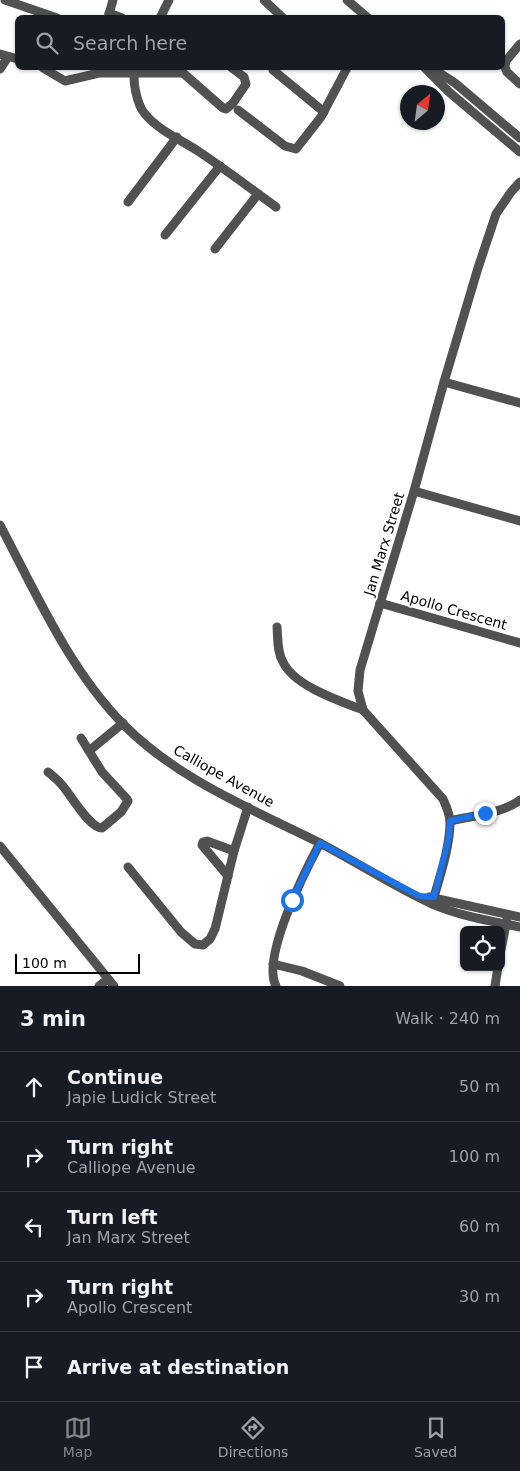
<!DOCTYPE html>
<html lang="en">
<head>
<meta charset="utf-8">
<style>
	body { margin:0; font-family:"DejaVu Sans",sans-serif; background:#20242c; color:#f1f3f6 }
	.controls { position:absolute; right:15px; bottom:15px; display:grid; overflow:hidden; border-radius:8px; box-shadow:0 1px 4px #0004 }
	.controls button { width:45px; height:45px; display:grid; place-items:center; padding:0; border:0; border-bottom:1px solid #363941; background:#171b24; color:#f1f3f6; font:25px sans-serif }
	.compass { position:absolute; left:400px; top:85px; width:45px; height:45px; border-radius:50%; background:#171b24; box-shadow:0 1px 4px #0004; rotate:29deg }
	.scale { position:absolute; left:15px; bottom:12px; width:125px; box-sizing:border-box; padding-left:5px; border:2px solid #000; border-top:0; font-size:14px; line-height:18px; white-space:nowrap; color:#000; -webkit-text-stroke:4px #fff; paint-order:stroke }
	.stop { position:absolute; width:15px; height:15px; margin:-11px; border:4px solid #1a73e8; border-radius:50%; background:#fff }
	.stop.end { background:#1a73e8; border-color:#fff; box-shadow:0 1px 5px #0008 }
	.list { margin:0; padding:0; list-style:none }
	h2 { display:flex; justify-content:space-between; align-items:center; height:65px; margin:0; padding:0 20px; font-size:21px }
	h2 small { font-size:16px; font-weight:400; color:#9ea1a6 }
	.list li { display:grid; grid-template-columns:32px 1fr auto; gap:15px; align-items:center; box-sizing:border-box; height:70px; padding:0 20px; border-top:1px solid #363941 }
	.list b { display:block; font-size:19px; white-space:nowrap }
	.list p { margin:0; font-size:16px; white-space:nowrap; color:#9ea1a6 }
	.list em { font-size:16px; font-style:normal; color:#9ea1a6 }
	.icon { flex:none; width:28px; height:28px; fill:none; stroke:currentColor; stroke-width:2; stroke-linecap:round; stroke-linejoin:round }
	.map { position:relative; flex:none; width:520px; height:986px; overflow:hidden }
	.search { position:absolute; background:#171b24; box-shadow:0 1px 4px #0004; left:15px; right:15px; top:15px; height:55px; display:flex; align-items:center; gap:12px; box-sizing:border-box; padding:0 18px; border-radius:8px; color:#9ea1a6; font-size:19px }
	.sheet { height:415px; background:#171b24 }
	nav { display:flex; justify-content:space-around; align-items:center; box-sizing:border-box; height:70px; border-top:1px solid #363941; background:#171b24; font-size:14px; color:#9ea1a6 }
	nav a { display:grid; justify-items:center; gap:2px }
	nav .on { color:#858687 }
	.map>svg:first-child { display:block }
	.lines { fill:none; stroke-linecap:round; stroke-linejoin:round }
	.minor { stroke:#515151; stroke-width:9 }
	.route { stroke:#1a73e8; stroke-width:6 }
	.labels { text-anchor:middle; stroke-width:4; stroke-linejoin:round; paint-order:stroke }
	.street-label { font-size:14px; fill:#000; stroke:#fff }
</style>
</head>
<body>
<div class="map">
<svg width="520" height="986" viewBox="0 0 520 986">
	<rect width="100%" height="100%" fill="#fff"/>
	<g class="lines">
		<!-- minor -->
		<g class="minor">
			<path d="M5 0 57 18"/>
			<path d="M264 0 283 18"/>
			<path d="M347 0 368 18"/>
			<path d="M109 13 122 18"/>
			<path d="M108 18 113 0"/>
			<path d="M160 18 169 0"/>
			<path d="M520 44 506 61 505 67 507 72 520 84"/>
			<path d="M0 54 18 59"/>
			<path d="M43 68 65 81 99 73H183L223 108 226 109 233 103 246 84 244 77 232 68"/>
			<path d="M136 68C131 78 137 105 145 114 158 130 181 140 198 151 225 169 250 188 276 207"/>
			<path d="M425 68 449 92 520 152"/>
			<path d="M432 68 455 83 520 138"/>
			<path d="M0 69 8 57"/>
			<path d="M273 70 324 112"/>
			<path d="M238 110 285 146 296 149 321 117 347 68"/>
			<path d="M128 202 177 137"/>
			<path d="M165 235 220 166"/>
			<path d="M215 249 258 194"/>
			<path d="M444 382 520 403"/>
			<path d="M414 491 520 521"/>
			<path d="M0 525C36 593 69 669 123 724 176 778 249 808 316 841 355 861 393 886 432 904 459 916 491 921 520 927"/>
			<path d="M380 603 520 643"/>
			<path d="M277 627C278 639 277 652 283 662 294 686 340 701 363 710"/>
			<path d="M81 738 89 751 123 723"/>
			<path d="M48 772C53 776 58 780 62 785 71 795 89 828 102 828L121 812 128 801 127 799 102 772 89 751"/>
			<path d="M450 821C471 816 504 813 520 800"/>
			<path d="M0 846 114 986"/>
			<path d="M128 867 181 932 195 944 203 945 210 939 215 929 234 851 248 807"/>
			<path d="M228 876 202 845 203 842 207 841 234 851"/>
			<path d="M429 897 520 917"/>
			<path d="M432 904C439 879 450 848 450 822 450 814 446 806 443 799L363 710 358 691 360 670 414 491 444 382 478 268 496 214 511 192 520 182"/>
			<path d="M501 950 507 919"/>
			<path d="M273 964 302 971 340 986"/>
			<path d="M99 986 108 979"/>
			<path d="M276 986C261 958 305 871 320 843"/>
			<path d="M495 986 498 967"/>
		</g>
	</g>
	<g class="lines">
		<!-- route -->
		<path class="route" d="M292 900 320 843 419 896 434 897 449 837 450 821 485 813"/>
	</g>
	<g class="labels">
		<!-- street labels -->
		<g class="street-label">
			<text transform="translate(384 544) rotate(-73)" y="5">Jan Marx Street</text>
			<text transform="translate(454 610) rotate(16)" y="5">Apollo Crescent</text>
			<text transform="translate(224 776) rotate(29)" y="5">Calliope Avenue</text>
		</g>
	</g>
</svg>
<div class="controls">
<button><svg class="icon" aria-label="locate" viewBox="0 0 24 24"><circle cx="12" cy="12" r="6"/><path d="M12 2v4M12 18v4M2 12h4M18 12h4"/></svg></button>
</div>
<svg class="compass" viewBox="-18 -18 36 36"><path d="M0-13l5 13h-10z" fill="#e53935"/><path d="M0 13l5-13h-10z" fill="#9ea1a6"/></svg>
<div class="scale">100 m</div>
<div class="stop" style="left:292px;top:900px"></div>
<div class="stop end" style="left:485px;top:813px"></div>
<div class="search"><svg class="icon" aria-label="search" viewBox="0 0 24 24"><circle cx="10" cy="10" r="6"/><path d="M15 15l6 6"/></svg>Search here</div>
</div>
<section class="sheet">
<h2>3 min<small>Walk · 240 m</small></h2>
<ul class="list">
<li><svg class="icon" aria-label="ahead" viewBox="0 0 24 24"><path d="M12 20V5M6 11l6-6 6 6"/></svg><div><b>Continue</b><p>Japie Ludick Street</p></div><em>50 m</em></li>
<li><svg class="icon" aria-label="right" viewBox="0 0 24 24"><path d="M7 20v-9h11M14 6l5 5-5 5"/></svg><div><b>Turn right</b><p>Calliope Avenue</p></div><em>100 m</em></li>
<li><svg class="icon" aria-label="left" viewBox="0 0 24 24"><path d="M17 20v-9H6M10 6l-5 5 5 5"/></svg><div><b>Turn left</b><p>Jan Marx Street</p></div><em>60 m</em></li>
<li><svg class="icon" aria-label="right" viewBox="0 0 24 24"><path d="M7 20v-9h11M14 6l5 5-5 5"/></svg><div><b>Turn right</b><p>Apollo Crescent</p></div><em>30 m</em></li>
<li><svg class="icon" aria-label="arrive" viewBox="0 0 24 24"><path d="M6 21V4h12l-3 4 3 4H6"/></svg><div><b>Arrive at destination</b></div></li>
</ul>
</section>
<nav>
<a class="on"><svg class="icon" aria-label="map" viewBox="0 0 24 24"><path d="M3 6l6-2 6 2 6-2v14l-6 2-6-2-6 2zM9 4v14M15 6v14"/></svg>Map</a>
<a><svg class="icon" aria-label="directions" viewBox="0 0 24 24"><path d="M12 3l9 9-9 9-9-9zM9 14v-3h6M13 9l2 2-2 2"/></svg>Directions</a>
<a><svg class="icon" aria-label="saved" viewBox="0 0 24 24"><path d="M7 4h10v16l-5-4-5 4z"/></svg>Saved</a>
</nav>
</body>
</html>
